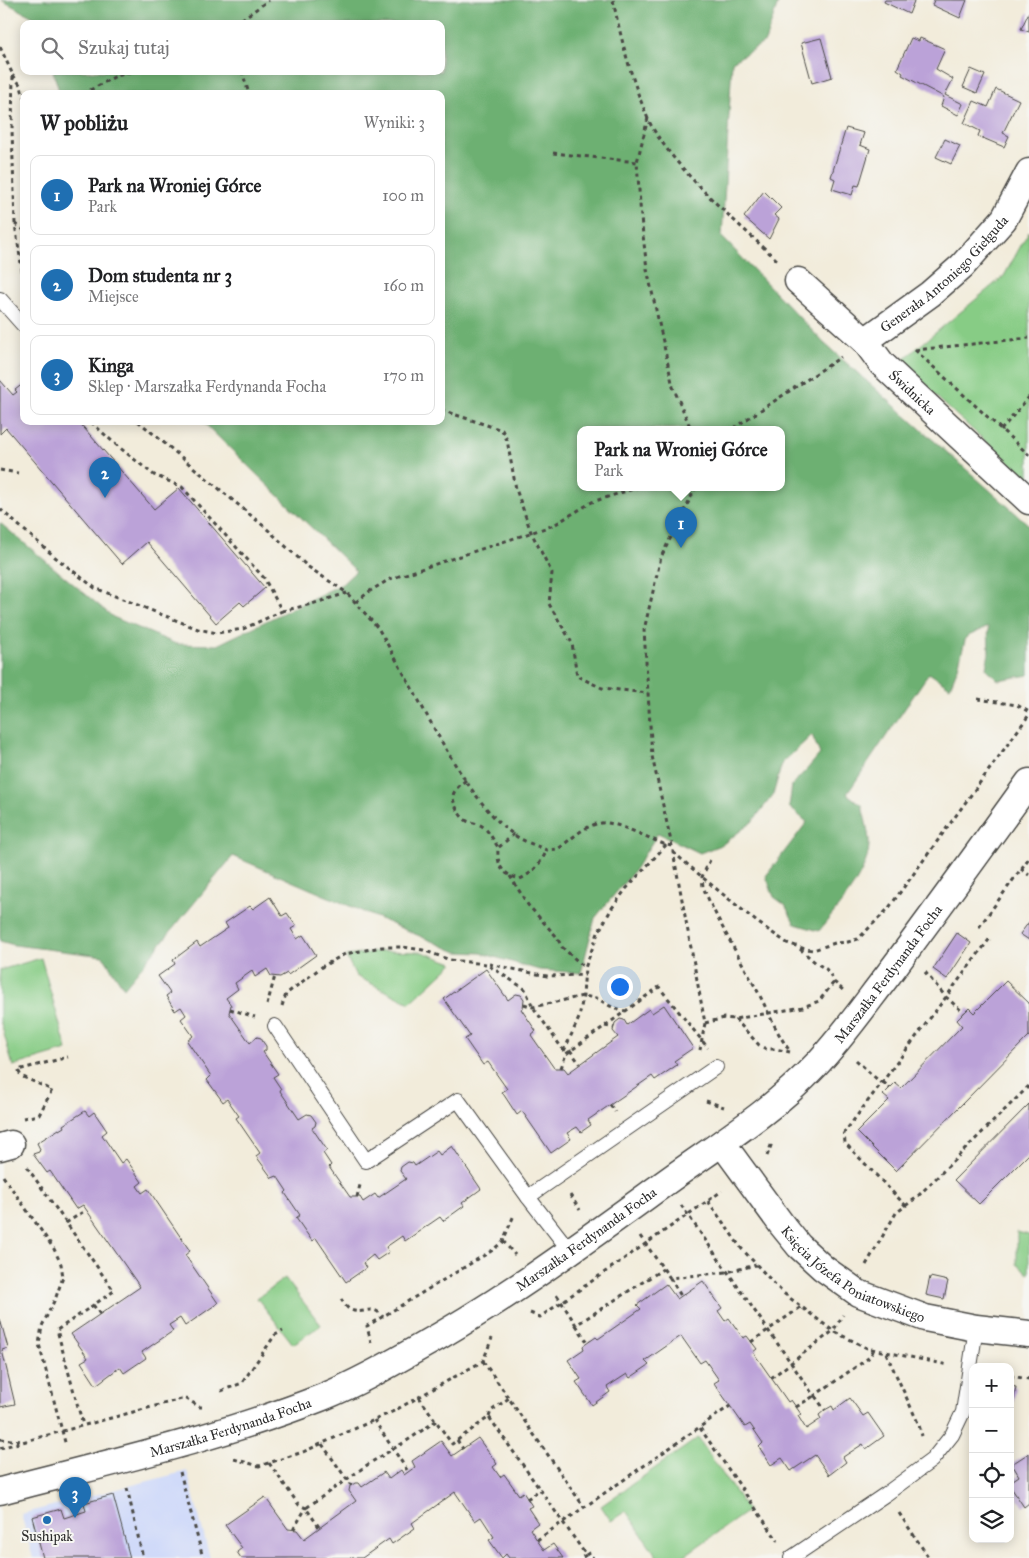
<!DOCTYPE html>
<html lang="pl">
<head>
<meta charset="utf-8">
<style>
	body { margin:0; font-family:"IM FELL Great Primer",serif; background:#f6f6f6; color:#202124 }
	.controls { position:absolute; right:15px; bottom:15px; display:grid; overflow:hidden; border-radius:10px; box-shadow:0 2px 12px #0003 }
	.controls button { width:45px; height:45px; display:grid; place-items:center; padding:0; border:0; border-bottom:1px solid #e0e0e0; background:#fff; color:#202124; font:25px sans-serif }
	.you { position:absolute; left:619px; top:986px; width:18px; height:18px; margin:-12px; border:4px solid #fff; border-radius:50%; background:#1a73e8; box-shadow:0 0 0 8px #1a73e833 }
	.badge { display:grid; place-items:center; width:32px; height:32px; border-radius:50%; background:#1f6fb2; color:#fff; font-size:16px; font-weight:700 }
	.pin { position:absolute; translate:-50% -41px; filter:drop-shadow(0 1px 2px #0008) }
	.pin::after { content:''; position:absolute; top:26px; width:18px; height:15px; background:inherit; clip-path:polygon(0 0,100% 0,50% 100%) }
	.popup { position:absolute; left:577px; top:426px; width:208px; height:65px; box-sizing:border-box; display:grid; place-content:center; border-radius:10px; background:#fff; filter:drop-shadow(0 1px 4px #0005); font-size:16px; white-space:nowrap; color:#757577 }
	.popup b { font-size:19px; color:#202124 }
	.popup::after { content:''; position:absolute; left:50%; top:100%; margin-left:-10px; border:10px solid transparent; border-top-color:#fff }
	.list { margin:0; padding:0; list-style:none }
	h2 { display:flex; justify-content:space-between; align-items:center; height:65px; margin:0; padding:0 20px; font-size:21px }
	h2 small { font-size:16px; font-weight:400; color:#757577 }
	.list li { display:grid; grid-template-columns:32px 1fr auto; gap:15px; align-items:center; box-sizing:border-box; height:80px; margin:0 10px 10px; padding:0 10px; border:1px solid #e0e0e0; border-radius:10px }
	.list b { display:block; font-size:19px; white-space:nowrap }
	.list p { margin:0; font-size:16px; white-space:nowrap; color:#757577 }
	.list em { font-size:16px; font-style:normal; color:#757577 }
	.icon { flex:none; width:28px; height:28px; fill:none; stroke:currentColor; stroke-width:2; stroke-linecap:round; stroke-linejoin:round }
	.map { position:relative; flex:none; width:1029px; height:1558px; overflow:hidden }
	.search { position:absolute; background:#fff; box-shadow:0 2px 12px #0003; left:20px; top:20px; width:425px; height:55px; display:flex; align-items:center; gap:12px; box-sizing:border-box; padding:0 18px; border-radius:10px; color:#757577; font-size:19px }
	.panel { position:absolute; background:#fff; box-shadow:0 2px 12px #0003; left:20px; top:90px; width:425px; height:335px; border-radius:10px }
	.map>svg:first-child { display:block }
	.built { fill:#d0daf9 }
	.green { fill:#87cc85; stroke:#597c58 }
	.forest { fill:#6db072; stroke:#4c6e4e; fill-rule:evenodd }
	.building { fill:#bba2d8 }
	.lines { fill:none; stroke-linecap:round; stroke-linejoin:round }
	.service-casing { stroke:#494845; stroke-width:16 }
	.minor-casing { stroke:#494845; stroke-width:29 }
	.path { stroke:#494845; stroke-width:3; stroke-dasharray:4 4; stroke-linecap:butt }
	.service { stroke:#fff; stroke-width:14 }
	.minor { stroke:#fff; stroke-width:26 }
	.poi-dot { fill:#1f6fb2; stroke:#f6f6f2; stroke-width:2 }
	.labels { text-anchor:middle; stroke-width:4; stroke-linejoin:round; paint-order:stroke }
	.street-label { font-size:14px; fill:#2b2b2b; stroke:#f6f6f2 }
	.poi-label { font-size:14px; fill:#2b2b2b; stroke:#f6f6f2 }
</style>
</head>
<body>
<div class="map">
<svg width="1029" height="1558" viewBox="0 0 1029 1558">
	<rect width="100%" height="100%" fill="#f6f6f2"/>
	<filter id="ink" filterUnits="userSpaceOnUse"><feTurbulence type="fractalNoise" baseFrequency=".02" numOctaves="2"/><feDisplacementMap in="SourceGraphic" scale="10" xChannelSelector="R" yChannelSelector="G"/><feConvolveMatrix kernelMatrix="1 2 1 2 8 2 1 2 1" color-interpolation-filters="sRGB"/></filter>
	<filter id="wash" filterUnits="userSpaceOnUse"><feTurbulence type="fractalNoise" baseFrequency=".0096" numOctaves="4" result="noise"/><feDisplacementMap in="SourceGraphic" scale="20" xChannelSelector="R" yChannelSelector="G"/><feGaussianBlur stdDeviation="1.12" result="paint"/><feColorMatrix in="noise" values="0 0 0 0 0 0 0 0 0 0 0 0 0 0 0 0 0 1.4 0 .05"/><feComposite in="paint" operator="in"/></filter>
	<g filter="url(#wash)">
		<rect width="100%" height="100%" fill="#f2ecdb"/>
		<!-- built -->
		<path class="built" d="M187 1471 210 1558H33L21 1514Z"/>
		<!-- green -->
		<g class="green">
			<path d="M1029 231V481L899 363 1004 276Z"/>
			<path d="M381 951 422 952 453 963 410 1003 356 976 346 956Z"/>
			<path d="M41 958 67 1050 13 1066 0 1020V970Z"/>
			<path d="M1017 1232 1029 1235V1274L1017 1264Z"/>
			<path d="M285 1278 321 1325 293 1344 257 1298Z"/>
			<path d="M698 1438 748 1511 681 1558H658L626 1511 611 1521 601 1506Z"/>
		</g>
		<!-- forest -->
		<path class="forest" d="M1 0H779L765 42 732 62 722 237 825 344 1029 525V675L998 680 986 668 989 653 988 627 966 637 958 667 950 687 929 673 847 794 862 805C864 816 868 828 869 840 871 872 838 907 819 931L795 924 785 905 774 897 766 876 807 822 789 807 792 785 808 768 820 754 812 735 782 763 773 795 752 822 723 844 700 853 658 833 634 871 595 918 581 973 539 970 481 953 457 952 233 856 124 988 103 956 14 945 0 941V523L113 617 176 644 217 645 342 584 356 571 202 421H441V94H60L53 71H441V24H39L37 19ZM581 429H781V487H581Z"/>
		<g id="blocks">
			<!-- building -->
			<g class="building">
				<path d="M885 0H913L914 1 909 14 884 2Z"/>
				<path d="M934 0H967L960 18 932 5Z"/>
				<path d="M1029 12V32L1021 29Z"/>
				<path d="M821 38 832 77 812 83 801 43Z"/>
				<path d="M911 38 919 41 920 38 945 49 936 69 953 79 945 95 963 104 958 115 941 106 944 97 902 75 903 73 897 69Z"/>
				<path d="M971 69 985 75 977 93 963 87Z"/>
				<path d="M996 89 1019 100 1003 133 1009 136 1004 147 978 136 980 131 964 123 974 101 988 107Z"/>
				<path d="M846 128 864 133 860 145 870 149 859 186 855 185 852 195 832 189 835 179 831 177Z"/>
				<path d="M945 139 960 146 951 164 936 157Z"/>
				<path d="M764 191 781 208 774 215 779 219 769 239 744 217Z"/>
				<path d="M0 380 13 395 17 392 15 390 24 383V421H78L154 509 179 488 265 588 244 606 240 602 216 623 147 542 122 564 6 428 0 434Z"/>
				<path d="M270 897 282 916 287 913 296 926 291 929 297 939 303 935 316 955 288 975 287 973 280 977 271 976 267 969 255 977 252 971 235 983 238 989 226 998 231 1005 229 1013 250 1043 257 1037 261 1038 263 1042 266 1046V1050L263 1052 278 1074 273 1077 281 1089 280 1091 299 1119 307 1114 311 1115 316 1122 315 1126 312 1128 327 1150 323 1153 331 1165 329 1167 350 1197H360L363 1202 375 1194 378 1198 406 1179 400 1171 401 1167 408 1162 413 1163 415 1166 437 1151 440 1155 452 1146 481 1189 462 1203 464 1206 443 1221 440 1217 405 1241 402 1236 386 1247 389 1252 377 1260 373 1255 363 1263 366 1268 346 1282 316 1238 312 1241 296 1218 300 1215 285 1193 287 1191 277 1176 272 1178 256 1156 260 1153 236 1118 239 1116 227 1099 223 1102 207 1080 211 1076 187 1041 193 1036 181 1019 186 1015 181 1007 175 1011 166 996 170 993 158 976 175 964 173 960 197 942 200 947 228 928 225 923 250 906 253 909Z"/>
				<path d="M1029 922V940L1020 934Z"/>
				<path d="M957 933 971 943 947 979 933 969Z"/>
				<path d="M486 969 508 1000 516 994 521 995 524 999 523 1008 521 1009 536 1031 531 1035 554 1068H564L568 1073 618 1037 613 1031 615 1023 620 1019 624 1020 627 1025 649 1009 652 1013 664 1005 693 1048 674 1061 677 1065 655 1080 652 1076 588 1120 591 1125 581 1132 577 1127 567 1133 571 1139 551 1153 522 1111 517 1115 502 1092 507 1089 488 1062 483 1065 465 1039 470 1036 444 999Z"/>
				<path d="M1006 981 1029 1003V1036L896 1171 857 1132 889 1100 883 1095 895 1083 901 1088 962 1026 957 1020 969 1008 974 1013Z"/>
				<path d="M1029 1104V1154L979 1204 954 1180Z"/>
				<path d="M85 1111 89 1116 94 1112 107 1131 102 1135 121 1163 126 1159 142 1182 137 1186 142 1193 148 1189 190 1251 185 1255 218 1303 185 1326 180 1318 169 1325 173 1331 142 1352 146 1358 124 1373 120 1367 96 1385 81 1362 88 1358 71 1334 140 1287 83 1205 76 1209 50 1171 47 1173 33 1154 39 1152 40 1149 37 1143 59 1129V1130L64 1127 63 1125Z"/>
				<path d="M930 1277 948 1281 944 1299 926 1295Z"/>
				<path d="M703 1281 722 1308 718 1311 725 1321 729 1318 743 1338 747 1336 757 1349 753 1352 788 1402 791 1400 801 1414 798 1416 806 1429 821 1419 819 1415 825 1410 832 1406 834 1410 850 1398 863 1416 868 1413 884 1436 866 1449 863 1444 843 1457 846 1462 829 1475 815 1455 791 1471 782 1458 771 1465 759 1447 763 1443 750 1424 745 1427 714 1383 719 1380 705 1360 700 1363 681 1336 645 1361 649 1365 630 1378 627 1374 607 1387 610 1392 592 1405 576 1382 581 1379 568 1360 584 1349 583 1346 596 1337 598 1339 641 1309 637 1305 666 1284 677 1299Z"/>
				<path d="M0 1319 8 1348 2 1350 15 1404 0 1407Z"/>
				<path d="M1010 1386 1016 1387 1012 1409H1010Z"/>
				<path d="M478 1438 497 1464 493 1467 500 1477 504 1474 519 1495 523 1492 532 1506 528 1508 538 1523 530 1529 537 1540 544 1550 553 1544 563 1558H509L506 1554 502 1558 489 1540 494 1537 481 1517 475 1521 455 1492 412 1523 415 1528 392 1544 389 1539 362 1558H241L237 1552 242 1548 225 1525 265 1497 288 1529 297 1530 304 1539 356 1501 349 1491 350 1486 352 1485 355 1483H359L362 1487 384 1472 389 1479 401 1470 404 1475 415 1467 412 1461 441 1441 452 1456Z"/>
				<path d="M1029 1453V1503L1024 1507 1010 1486V1482L1019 1476 1012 1464Z"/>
				<path d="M113 1495 130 1558H43L32 1517 61 1509 64 1518 86 1511 84 1503Z"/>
			</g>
		</g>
	</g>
	<g filter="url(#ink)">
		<use href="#blocks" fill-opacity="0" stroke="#494845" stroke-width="1"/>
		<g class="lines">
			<defs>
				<g id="service">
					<path d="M0 299 24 326"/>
					<path d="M275 1026 366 1161 458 1100 528 1197 570 1251"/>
					<path d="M528 1197 716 1067"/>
					<path d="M791 1558 886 1494 932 1460 952 1435 963 1412 976 1328"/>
				</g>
				<g id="minor">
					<path id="s1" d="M798 281 865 341 882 364 1029 501"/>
					<path id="s2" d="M865 341 930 294 962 266 1004 219 1029 172"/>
					<path id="s3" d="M722 1143 782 1225 799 1246 823 1268 858 1293 925 1318 976 1328 1029 1334"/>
					<path d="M0 1147 11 1144"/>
					<path id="s4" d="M0 1491C108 1463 219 1438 323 1397 355 1384 385 1367 415 1350 502 1302 582 1243 662 1185 714 1147 771 1113 815 1066 842 1038 864 1006 888 975 936 911 983 846 1029 782"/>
				</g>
			</defs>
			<!-- service casing -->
			<use href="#service" class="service-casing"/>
			<!-- minor casing -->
			<use href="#minor" class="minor-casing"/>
			<!-- path -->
			<g class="path">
				<path d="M613 0C620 34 628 66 640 99 644 108 647 118 652 127 682 177 737 222 779 262"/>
				<path d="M235 24 269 0"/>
				<path d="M0 47 13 75 12 130 15 224 24 283 23 290"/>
				<path d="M242 71 249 94"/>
				<path d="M13 75 21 86 24 98"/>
				<path d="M83 94 114 77 134 71"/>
				<path d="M648 118 637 162 641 218 647 269 673 387 691 429"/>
				<path d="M553 153 637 162"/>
				<path d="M15 224 24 230"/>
				<path d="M915 350 1029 455"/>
				<path d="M915 350 1029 338"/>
				<path d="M441 410 502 430 507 440 516 489 531 532 552 573 549 604 572 643 577 676 602 688 648 693"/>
				<path d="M138 421 266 528 307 566 347 593 378 628C394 656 410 684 425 712 446 750 481 815 519 838 528 843 538 846 547 850L558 849C570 840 585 825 601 823 614 820 652 840 666 845L672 846"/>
				<path d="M734 429 738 425 841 357"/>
				<path d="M1001 430 1029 397"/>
				<path d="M0 470 18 473"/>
				<path d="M696 487 661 557 644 630 652 756 672 846 705 1023 700 1050"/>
				<path d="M0 509 55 557 95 588 198 629 217 633 243 629 282 611 264 578 182 487 154 475 114 443 90 421"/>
				<path d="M356 602 370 591 390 579 554 525 592 502 639 487"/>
				<path d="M282 611 312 604 347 593"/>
				<path d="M978 699 1017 705 1029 712"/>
				<path d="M466 780C454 790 449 794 457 809 459 813 462 818 467 821 472 823 477 823 482 826 489 831 493 840 498 847"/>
				<path d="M514 834 498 848C497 867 502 874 520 879 533 873 541 863 547 850"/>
				<path d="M673 852 708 882 757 922 787 943 805 949 813 950 835 943 848 942 858 939 888 909 1029 715"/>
				<path d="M710 860 702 877 703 887C717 920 736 951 753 983 766 1005 774 1030 790 1051"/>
				<path d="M1021 869 1029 875"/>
				<path d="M510 876 528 905 556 936 562 947 585 968"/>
				<path d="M979 927 1029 858"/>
				<path d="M800 949 816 963 826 969 830 974 834 982 843 990"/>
				<path d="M489 964 547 976 585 975"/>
				<path d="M925 972 946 997 964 1013"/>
				<path d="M524 1004 533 1007 583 996 596 998 610 1006 625 1011"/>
				<path d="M267 1005 275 976"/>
				<path d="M282 1006 286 994 323 966 345 954 382 947H403L423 950 450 960 486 964 525 989 533 1007 566 1054 659 987 708 1048"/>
				<path d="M230 1009 255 1017"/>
				<path d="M735 1019 759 1045 766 1049H775L790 1052"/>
				<path d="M705 1023 724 1018 735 1019 803 1007 819 1001 834 982"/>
				<path d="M605 1026 614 1028"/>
				<path d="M570 1050 580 1064"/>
				<path d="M564 1051 579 1018 583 996 585 968 598 933 612 908 626 889 666 845"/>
				<path d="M856 1060 881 1083"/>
				<path d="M561 1068 566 1054"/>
				<path d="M883 1082 890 1088"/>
				<path d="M706 1101 724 1107"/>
				<path d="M610 1105 615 1112"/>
				<path d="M23 1118 39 1115 52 1090 21 1076 18 1070 68 1057"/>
				<path d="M767 1156 772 1143"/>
				<path d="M27 1167 114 1291 57 1330 83 1425"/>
				<path d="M3 1176 54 1249 61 1264 63 1277 56 1297 42 1326 39 1344 66 1446"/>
				<path d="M570 1195 580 1210"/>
				<path d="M357 1197 361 1181"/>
				<path d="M708 1201 741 1248 782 1292 833 1331 867 1348 948 1365"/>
				<path d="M681 1205 814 1396 870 1357 874 1349"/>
				<path d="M906 1206 845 1143 844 1133 991 937"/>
				<path d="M66 1223 86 1210"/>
				<path d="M640 1236 670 1278 727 1272 756 1265"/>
				<path d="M503 1241 515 1255"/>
				<path d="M866 1265 896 1213 916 1198 1029 1086"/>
				<path d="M670 1278 681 1296"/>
				<path d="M557 1295 576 1325 663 1269"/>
				<path d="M341 1299C343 1302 346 1307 349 1309 363 1317 372 1302 383 1317"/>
				<path d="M93 1305 100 1314"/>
				<path d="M530 1313 540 1317 722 1191"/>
				<path d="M576 1325 586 1340 588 1338 590 1341"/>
				<path d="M751 1342 801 1307"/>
				<path d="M371 1343 367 1326 493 1250 503 1241 514 1215"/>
				<path d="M886 1353 919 1425 922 1436"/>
				<path d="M483 1361 584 1507"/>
				<path d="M1010 1376 1029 1379"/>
				<path d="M771 1378 833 1331 843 1315"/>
				<path d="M221 1391 242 1383 275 1335 283 1331"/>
				<path d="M815 1396 825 1410"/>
				<path d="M419 1397 452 1444 489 1417 586 1555 581 1558"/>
				<path d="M796 1407 814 1396"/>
				<path d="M489 1417 491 1411 509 1398"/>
				<path d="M374 1420 407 1470"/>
				<path d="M700 1428 778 1541"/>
				<path d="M0 1439 22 1441"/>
				<path d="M457 1440 463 1449"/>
				<path d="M322 1444 350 1484 352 1485"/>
				<path d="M0 1448 185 1398 200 1407H202"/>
				<path d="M234 1459 259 1466 303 1452 392 1412 483 1361 492 1338"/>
				<path d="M269 1463 299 1505 306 1508 293 1530"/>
				<path d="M180 1472 203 1558"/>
				<path d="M127 1488 143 1558"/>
				<path d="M527 1499 541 1489"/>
				<path d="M899 1513 929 1558"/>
				<path d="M319 1527 306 1508 370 1463 408 1440 436 1421"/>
				<path d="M537 1540 730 1406"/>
				<path d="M586 1555 589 1553 593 1558"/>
			</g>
			<!-- service -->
			<use href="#service" class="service"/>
			<!-- minor -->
			<use href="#minor" class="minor"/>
		</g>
	</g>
	<!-- markers -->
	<circle class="poi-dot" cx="47" cy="1520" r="5"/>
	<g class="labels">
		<!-- street labels -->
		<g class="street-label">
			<text dy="5" stroke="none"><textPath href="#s2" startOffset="104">Generała Antoniego Giełguda</textPath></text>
			<text dy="5" stroke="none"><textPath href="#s1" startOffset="160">Świdnicka</textPath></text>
			<text dy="5" stroke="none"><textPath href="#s4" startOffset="1049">Marszałka Ferdynanda Focha</textPath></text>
			<text dy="5" stroke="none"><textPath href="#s4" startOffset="644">Marszałka Ferdynanda Focha</textPath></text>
			<text dy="5" stroke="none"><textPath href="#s3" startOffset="190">Księcia Józefa Poniatowskiego</textPath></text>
			<text dy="5" stroke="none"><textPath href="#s4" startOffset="239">Marszałka Ferdynanda Focha</textPath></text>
		</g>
		<!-- poi labels -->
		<g class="poi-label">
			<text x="47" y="1541">Sushipak</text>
		</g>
	</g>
</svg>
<div class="controls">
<button>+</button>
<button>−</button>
<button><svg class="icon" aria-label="locate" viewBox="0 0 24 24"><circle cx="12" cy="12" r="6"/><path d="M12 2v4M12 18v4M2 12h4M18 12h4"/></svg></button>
<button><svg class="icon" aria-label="layers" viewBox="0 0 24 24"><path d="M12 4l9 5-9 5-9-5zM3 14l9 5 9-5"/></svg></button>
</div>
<div class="you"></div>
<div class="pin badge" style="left:681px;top:548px">1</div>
<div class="popup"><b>Park na Wroniej Górce</b>Park</div>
<div class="pin badge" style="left:105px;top:498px">2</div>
<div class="pin badge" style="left:75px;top:1518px">3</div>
<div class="search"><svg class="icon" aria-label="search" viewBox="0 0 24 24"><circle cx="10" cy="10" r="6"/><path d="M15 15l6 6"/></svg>Szukaj tutaj</div>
<section class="panel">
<h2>W pobliżu<small>Wyniki: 3</small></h2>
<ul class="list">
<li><span class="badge">1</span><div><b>Park na Wroniej Górce</b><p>Park</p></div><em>100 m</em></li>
<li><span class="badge">2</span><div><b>Dom studenta nr 3</b><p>Miejsce</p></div><em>160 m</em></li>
<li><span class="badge">3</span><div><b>Kinga</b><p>Sklep · Marszałka Ferdynanda Focha</p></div><em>170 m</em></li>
</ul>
</section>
</div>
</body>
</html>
